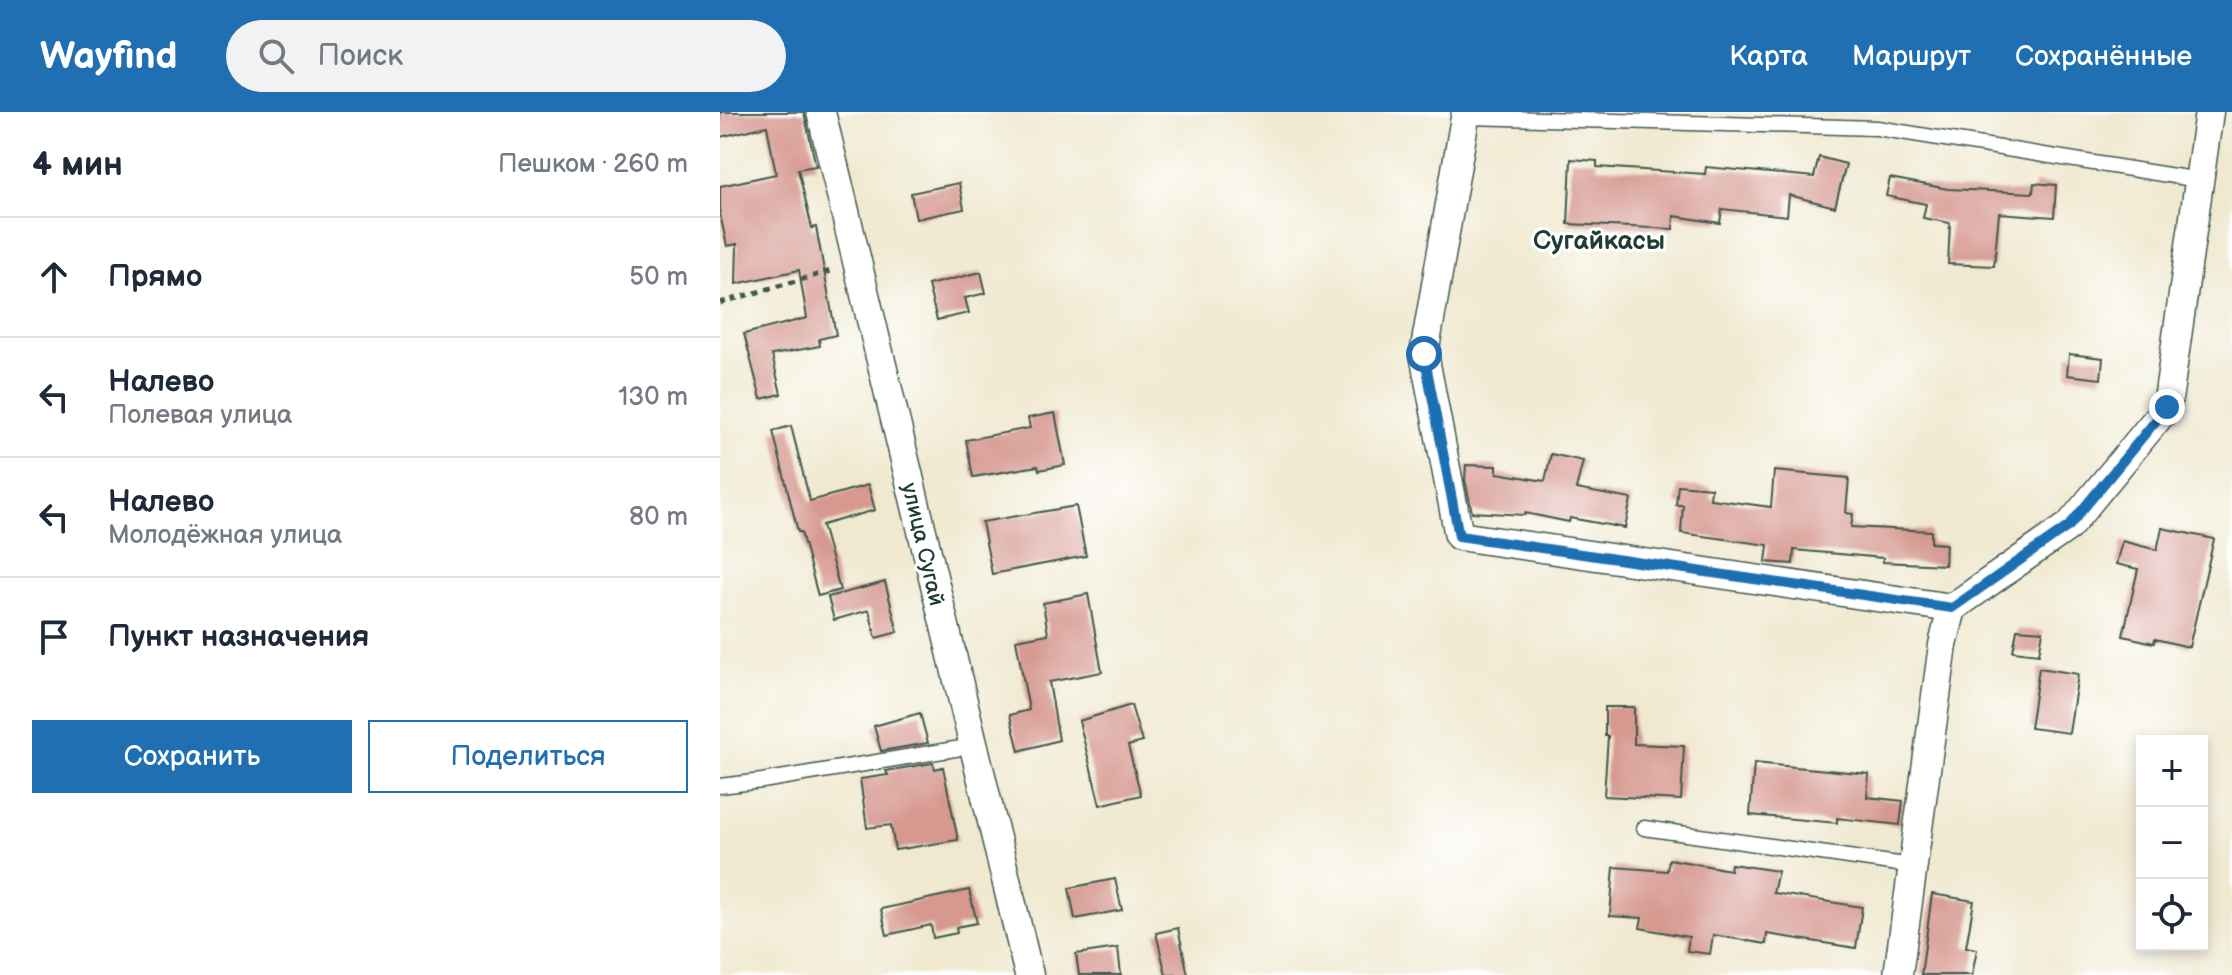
<!DOCTYPE html>
<html lang="ru">
<head>
<meta charset="utf-8">
<style>
	body { margin:0; font-family:"Balsamiq Sans",sans-serif; background:#f2f2f3; color:#1f2937 }
	.controls { position:absolute; right:24px; bottom:24px; display:grid; overflow:hidden; border-radius:0px; box-shadow:0 4px 12px #0003 }
	.controls button { width:72px; height:72px; display:grid; place-items:center; padding:0; border:0; border-bottom:2px solid #e0e1e3; background:#fff; color:#1f2937; font:40px sans-serif }
	.stop { position:absolute; width:24px; height:24px; margin:-18px; border:6px solid #1f6fb2; border-radius:50%; background:#fff }
	.stop.end { background:#1f6fb2; border-color:#fff; box-shadow:0 2px 8px #0008 }
	.list { margin:0; padding:0; list-style:none }
	h2 { display:flex; justify-content:space-between; align-items:center; height:104px; margin:0; padding:0 32px; font-size:34px }
	h2 small { font-size:26px; font-weight:400; color:#747a83 }
	.list li { display:grid; grid-template-columns:52px 1fr auto; gap:24px; align-items:center; box-sizing:border-box; height:120px; padding:0 32px; border-top:2px solid #e0e1e3 }
	.list b { display:block; font-size:30px; white-space:nowrap }
	.list p { margin:0; font-size:26px; white-space:nowrap; color:#747a83 }
	.list em { font-size:26px; font-style:normal; color:#747a83 }
	.actions { display:flex; gap:16px; padding:24px 32px }
	.actions a { flex:1; padding:18px 0; border:2px solid #1f6fb2; border-radius:0px; text-align:center; font-size:28px; color:#1f6fb2 }
	.actions .main { background:#1f6fb2; color:#fff }
	.icon { flex:none; width:44px; height:44px; fill:none; stroke:currentColor; stroke-width:2; stroke-linecap:round; stroke-linejoin:round }
	.map { position:relative; flex:none; width:1512px; height:863px; overflow:hidden }
	header { display:flex; align-items:center; gap:48px; box-sizing:border-box; height:112px; padding:0 40px; background:#1f6fb2; color:#fff }
	header strong { font-size:38px }
	nav { display:flex; gap:44px; margin-inline-start:auto; font-size:28px }
	.search { width:560px; height:72px; background:#f2f2f3; display:flex; align-items:center; gap:20px; box-sizing:border-box; padding:0 28px; border-radius:44px; color:#747a83; font-size:30px }
	main { display:flex }
	aside { flex:1; background:#fff }
	.map>svg:first-child { display:block }
	.building { fill:#d6988f }
	.lines { fill:none; stroke-linecap:round; stroke-linejoin:round }
	.lane-casing { stroke:#3e574b; stroke-width:17 }
	.street-casing { stroke:#3e574b; stroke-width:31 }
	.path { stroke:#3e574b; stroke-width:5; stroke-dasharray:6 6; stroke-linecap:butt }
	.lane { stroke:#fff; stroke-width:14 }
	.street { stroke:#fff; stroke-width:28 }
	.route { stroke:#1f6fb2; stroke-width:10 }
	.labels { text-anchor:middle; stroke-width:6; stroke-linejoin:round; paint-order:stroke }
	.street-label { font-size:22px; fill:#1f3d34; stroke:#fff }
	.quarter-label { font-size:26px; font-weight:bold; fill:#1f3d34; stroke:#fff }
</style>
</head>
<body>
<header>
<strong>Wayfind</strong>
<div class="search"><svg class="icon" aria-label="search" viewBox="0 0 24 24"><circle cx="10" cy="10" r="6"/><path d="M15 15l6 6"/></svg>Поиск</div>
<nav><a>Карта</a><a>Маршрут</a><a>Сохранённые</a></nav>
</header>
<main>
<aside>
<h2>4 мин<small>Пешком · 260 m</small></h2>
<ul class="list">
<li><svg class="icon" aria-label="ahead" viewBox="0 0 24 24"><path d="M12 20V5M6 11l6-6 6 6"/></svg><div><b>Прямо</b></div><em>50 m</em></li>
<li><svg class="icon" aria-label="left" viewBox="0 0 24 24"><path d="M17 20v-9H6M10 6l-5 5 5 5"/></svg><div><b>Налево</b><p>Полевая улица</p></div><em>130 m</em></li>
<li><svg class="icon" aria-label="left" viewBox="0 0 24 24"><path d="M17 20v-9H6M10 6l-5 5 5 5"/></svg><div><b>Налево</b><p>Молодёжная улица</p></div><em>80 m</em></li>
<li><svg class="icon" aria-label="arrive" viewBox="0 0 24 24"><path d="M6 21V4h12l-3 4 3 4H6"/></svg><div><b>Пункт назначения</b></div></li>
</ul>
<div class="actions"><a class="main">Сохранить</a><a>Поделиться</a></div>
</aside>
<div class="map">
<svg width="1512" height="863" viewBox="0 0 1512 863">
	<rect width="100%" height="100%" fill="#fff"/>
	<filter id="ink" filterUnits="userSpaceOnUse"><feTurbulence type="fractalNoise" baseFrequency=".0125" numOctaves="2"/><feDisplacementMap in="SourceGraphic" scale="16" xChannelSelector="R" yChannelSelector="G"/><feConvolveMatrix kernelMatrix="1 2 1 2 8 2 1 2 1" color-interpolation-filters="sRGB"/></filter>
	<filter id="wash" filterUnits="userSpaceOnUse"><feTurbulence type="fractalNoise" baseFrequency=".006" numOctaves="4" result="noise"/><feDisplacementMap in="SourceGraphic" scale="32" xChannelSelector="R" yChannelSelector="G"/><feGaussianBlur stdDeviation="1.8" result="paint"/><feColorMatrix in="noise" values="0 0 0 0 0 0 0 0 0 0 0 0 0 0 0 0 0 1.4 0 .05"/><feComposite in="paint" operator="in"/></filter>
	<g filter="url(#wash)">
		<rect width="100%" height="100%" fill="#f0e9d0"/>
		<g id="blocks">
			<!-- building -->
			<g class="building">
				<path d="M0 0H84L96 54 78 57 92 116 96 115 116 223 99 227 100 234 52 243 61 282 41 287 24 222 87 206 79 158 16 172 17 132 7 134 0 102V74L56 62 47 14 0 25Z"/>
				<path d="M1099 45 1126 52 1115 95 1069 83 1067 104 1002 97 1000 111 954 104 953 117 848 112 851 47 877 49V55L985 62 986 55 1094 65Z"/>
				<path d="M1170 66 1228 77 1313 81 1314 71 1336 73 1334 105 1279 101 1274 154 1228 152 1230 111 1203 106 1206 92 1166 84Z"/>
				<path d="M239 71 244 97 196 107 191 81Z"/>
				<path d="M261 160 266 181 245 186 249 201 217 208 208 173Z"/>
				<path d="M1349 242 1383 246 1381 267 1347 263Z"/>
				<path d="M335 301 345 353 319 358 318 354 253 365 246 328 310 316 308 306Z"/>
				<path d="M71 314 90 389 148 373 155 398 102 413 120 478 98 484 81 420H78L53 319Z"/>
				<path d="M831 342 863 349 856 377 911 387 905 416 850 406 849 410 805 401V403L752 400 745 368 746 353 777 354V361L825 369Z"/>
				<path d="M1054 359 1129 366 1126 401 1133 402 1131 415 1211 419V431L1226 432 1225 453 1163 450V446L1074 438 1073 452 1046 450 1048 433 961 421 963 393H956L958 373 991 376 990 387 1051 395Z"/>
				<path d="M356 394 366 444 272 462 262 410Z"/>
				<path d="M1442 416 1494 427 1469 535 1435 527 1434 531 1403 524 1418 457 1396 452 1402 429 1437 438Z"/>
				<path d="M165 470 178 520 156 526 149 498 114 508 108 485Z"/>
				<path d="M368 482 382 560 329 570 339 628 299 639 290 603 309 598 296 528 328 522 323 491Z"/>
				<path d="M1297 517 1323 519 1319 542 1293 539Z"/>
				<path d="M1319 556 1358 562 1349 621 1310 616Z"/>
				<path d="M411 593 422 630 408 634 421 683 380 693 359 609Z"/>
				<path d="M885 595H914V632L964 634 961 688 884 684 888 624H885Z"/>
				<path d="M200 601 208 631 161 639 154 614Z"/>
				<path d="M213 651 215 657 223 655 238 728 175 738 171 713 147 716 140 667 168 663 166 659Z"/>
				<path d="M1034 651 1149 662 1147 685 1183 689 1180 713 1117 706V711L1030 703Z"/>
				<path d="M949 747 1010 758 1011 752 1058 759 1053 781 1142 795 1136 836 1047 822 1046 832 993 823 990 842 967 839 969 825 920 816 922 806 890 804 894 755 947 759Z"/>
				<path d="M395 767 402 798 355 807 349 776Z"/>
				<path d="M249 778 257 811 236 815 237 821 213 826 211 813 167 823 161 797Z"/>
				<path d="M1212 782 1254 789 1246 835 1257 837 1252 863H1201Z"/>
				<path d="M458 816 468 863H446L436 821Z"/>
				<path d="M398 836 401 863H359L356 842Z"/>
			</g>
		</g>
	</g>
	<g filter="url(#ink)">
		<use href="#blocks" fill-opacity="0" stroke="#3e574b" stroke-width="2"/>
		<g class="lines">
			<defs>
				<g id="lane">
					<path d="M746 5 1157 16 1479 68"/>
					<path d="M0 674 42 669 253 634"/>
					<path d="M924 716 1192 754"/>
				</g>
				<g id="street">
					<path d="M101 0 309 863"/>
					<path d="M746 0 704 242 739 424 1232 496"/>
					<path d="M1232 496 1349 414 1447 295 1489 0"/>
					<path d="M1178 863 1223 533 1232 496"/>
				</g>
			</defs>
			<!-- lane casing -->
			<use href="#lane" class="lane-casing"/>
			<!-- street casing -->
			<use href="#street" class="street-casing"/>
			<!-- path -->
			<path class="path" d="M0 191 114 158"/>
			<!-- lane -->
			<use href="#lane" class="lane"/>
			<!-- street -->
			<use href="#street" class="street"/>
		</g>
	</g>
	<g class="lines" filter="url(#ink)">
		<!-- route -->
		<path class="route" d="M704 242 739 424 1232 496 1349 414 1447 295"/>
	</g>
	<g class="labels">
		<!-- street labels -->
		<g class="street-label">
			<text transform="translate(204 432) rotate(77)" y="8">улица Сугай</text>
		</g>
		<!-- quarter labels -->
		<g class="quarter-label">
			<text x="879" y="137">Сугайкасы</text>
		</g>
	</g>
</svg>
<div class="controls">
<button>+</button>
<button>−</button>
<button><svg class="icon" aria-label="locate" viewBox="0 0 24 24"><circle cx="12" cy="12" r="6"/><path d="M12 2v4M12 18v4M2 12h4M18 12h4"/></svg></button>
</div>
<div class="stop" style="left:704px;top:242px"></div>
<div class="stop end" style="left:1447px;top:295px"></div>
</div>
</main>
</body>
</html>
